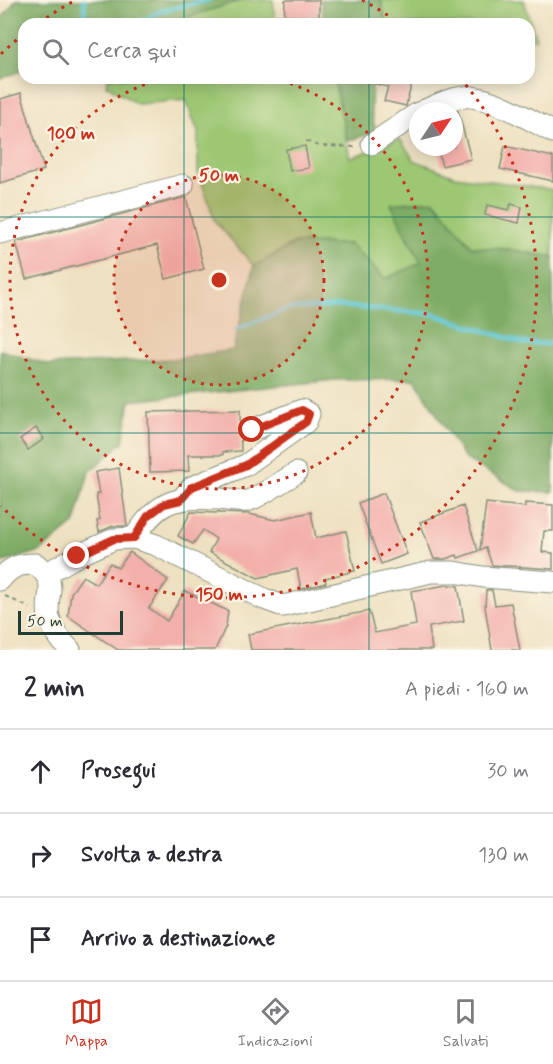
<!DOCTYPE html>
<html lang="it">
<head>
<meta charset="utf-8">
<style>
	body { margin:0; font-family:Mynerve,sans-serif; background:#f7f7f7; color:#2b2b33 }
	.compass { position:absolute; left:409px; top:102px; width:54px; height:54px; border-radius:50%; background:#fff; box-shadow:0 3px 15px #0003; rotate:55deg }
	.scale { position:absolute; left:18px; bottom:15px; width:105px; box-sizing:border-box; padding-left:6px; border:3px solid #1f3d34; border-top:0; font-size:16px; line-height:21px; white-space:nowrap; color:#1f3d34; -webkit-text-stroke:4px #fcf5e5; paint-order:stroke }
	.stop { position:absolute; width:18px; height:18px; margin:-14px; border:4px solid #c8321e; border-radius:50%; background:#fff }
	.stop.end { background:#c8321e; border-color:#fff; box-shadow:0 2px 6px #0008 }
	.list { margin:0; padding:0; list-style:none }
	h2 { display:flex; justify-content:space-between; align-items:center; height:78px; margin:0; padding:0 24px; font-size:26px }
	h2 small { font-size:20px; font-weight:400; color:#7c7c81 }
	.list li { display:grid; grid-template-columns:39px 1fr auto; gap:18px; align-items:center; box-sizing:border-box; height:84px; padding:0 24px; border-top:2px solid #e1e1e2 }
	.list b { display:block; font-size:22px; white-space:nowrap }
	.list em { font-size:20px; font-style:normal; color:#7c7c81 }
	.icon { flex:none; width:33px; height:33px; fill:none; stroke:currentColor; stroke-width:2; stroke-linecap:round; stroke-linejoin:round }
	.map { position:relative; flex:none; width:553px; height:650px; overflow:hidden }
	.search { position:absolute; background:#fff; box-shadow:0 3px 15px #0003; left:18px; right:18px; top:18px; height:66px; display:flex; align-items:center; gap:15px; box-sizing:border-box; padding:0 21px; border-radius:18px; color:#7c7c81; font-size:22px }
	.sheet { height:330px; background:#fff }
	nav { display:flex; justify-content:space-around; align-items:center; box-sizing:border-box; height:84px; border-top:2px solid #e1e1e2; background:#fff; font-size:16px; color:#7c7c81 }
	nav a { display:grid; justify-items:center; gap:3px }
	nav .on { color:#c8321e }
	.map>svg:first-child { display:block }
	.green { fill:#9dc773; stroke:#5e8254; stroke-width:1.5 }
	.forest { fill:#7eac65; stroke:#4e744c; stroke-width:1.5 }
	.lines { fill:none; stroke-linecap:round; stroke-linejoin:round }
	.stream { stroke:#5dc8d6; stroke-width:4.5 }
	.building { fill:#f3b0ab }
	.minor-casing { stroke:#868f7a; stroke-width:23 }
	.path { stroke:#868f7a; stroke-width:2; stroke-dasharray:4.5 4.5; stroke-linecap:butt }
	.minor { stroke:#fff; stroke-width:21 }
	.route { stroke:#c8321e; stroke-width:8 }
	.grid { fill:none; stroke:#0f766e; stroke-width:1.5; stroke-opacity:0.55 }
	.ring { fill:none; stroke:#c8321e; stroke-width:3; stroke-dasharray:3 6 }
	.centre { fill:#c8321e; stroke:#fcf5e5; stroke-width:3 }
	.ring-label { font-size:18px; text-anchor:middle; font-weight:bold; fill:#c8321e; stroke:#fcf5e5; stroke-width:4.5; stroke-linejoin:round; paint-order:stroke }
</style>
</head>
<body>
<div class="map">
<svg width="553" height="650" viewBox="0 0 553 650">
	<rect width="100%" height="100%" fill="#fcf5e5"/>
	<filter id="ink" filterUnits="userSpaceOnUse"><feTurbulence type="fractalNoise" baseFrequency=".0167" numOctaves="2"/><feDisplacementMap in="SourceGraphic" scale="12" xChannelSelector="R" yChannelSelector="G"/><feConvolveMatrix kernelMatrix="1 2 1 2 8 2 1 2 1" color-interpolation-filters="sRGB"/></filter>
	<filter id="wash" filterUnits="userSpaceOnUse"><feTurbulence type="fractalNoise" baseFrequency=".008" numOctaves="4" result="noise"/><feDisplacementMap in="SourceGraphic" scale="24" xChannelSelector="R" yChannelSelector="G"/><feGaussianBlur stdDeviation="1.35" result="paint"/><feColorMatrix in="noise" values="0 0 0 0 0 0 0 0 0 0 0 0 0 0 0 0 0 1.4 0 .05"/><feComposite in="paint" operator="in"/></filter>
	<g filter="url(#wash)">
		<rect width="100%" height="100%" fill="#eee1c1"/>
		<!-- green -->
		<g class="green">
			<path d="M242 0H273L276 24H165Z"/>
			<path d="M381 0H524L536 39H529V24H386Z"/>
			<path d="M108 78H334L350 158 400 139 414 160 455 176 553 190V257L508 249 472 247 434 200 404 231 422 264 385 279 350 244 295 243 254 266 215 221 198 172V132L186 100 137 104 106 85Z"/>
		</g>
		<!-- forest -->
		<g class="forest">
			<path d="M16 0H242L165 24H24V70L0 79V21Z"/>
			<path d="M321 0H381L386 24H324Z"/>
			<path d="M334 78H372L371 111 376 132 347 141Z"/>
			<path d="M434 200 472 247 508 249 553 257V492L520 491 464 458 415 379 334 380 130 401 123 442 89 472 75 523 41 551 0 563V350L49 365 172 359 233 350 254 266 295 243 350 244 385 279 421 263 391 204Z"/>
		</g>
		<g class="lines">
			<!-- stream -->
			<g class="stream">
				<path d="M84 0 85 24"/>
				<path d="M136 24 161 11 209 0"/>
				<path d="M237 329 288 309 339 306 433 314 523 343 553 344"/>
			</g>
		</g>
		<g id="blocks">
			<!-- building -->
			<g class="building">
				<path d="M285 0H319V17L298 16V24L284 23Z"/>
				<path d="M368 78H413L406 106 384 101 388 87 367 82Z"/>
				<path d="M21 93 44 170 0 183V99Z"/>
				<path d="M458 111 471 159 442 166 437 147H454V112Z"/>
				<path d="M305 146 309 168 290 171 286 149Z"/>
				<path d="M505 146 553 157V181L500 169Z"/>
				<path d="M186 197 204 269 166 279 157 245 26 279 16 242Z"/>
				<path d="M511 204 522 207 519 223 485 215 487 205 509 210Z"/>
				<path d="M240 410 241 451 223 452V455H188L189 471 150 472 148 412Z"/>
				<path d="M36 428 44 439 28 450 20 439Z"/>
				<path d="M119 468 127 526H113L99 532 97 521 100 520 96 494H99L95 472Z"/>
				<path d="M384 493 407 554 381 564 358 503Z"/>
				<path d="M486 503 525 507V503L553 505V531H544L542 552 553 553V569L492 565 486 548 480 550Z"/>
				<path d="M463 506 478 551 458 558 457 555 445 559H434L420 522Z"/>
				<path d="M191 512 249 514 275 520 311 512 316 538 346 531 355 571 325 578 326 583 301 589 297 569 258 578 209 552 216 539 203 530 193 544 178 536Z"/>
				<path d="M130 552 168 580 149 608 167 621 185 591 228 611 226 626 215 650H118L68 616 71 593 83 576 96 584 110 563 118 568Z"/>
				<path d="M447 585 458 586 464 621 429 627 432 650H251L248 634 369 611 375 633 416 625 411 591Z"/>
				<path d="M486 590H492L495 605 511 603 520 650H492L485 607Z"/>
			</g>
		</g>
	</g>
	<g filter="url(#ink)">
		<use href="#blocks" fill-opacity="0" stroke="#868f7a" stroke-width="1.5"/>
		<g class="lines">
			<defs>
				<g id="minor">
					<path d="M423 111C437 105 456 95 472 97 498 100 530 120 553 132"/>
					<path d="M372 144 418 113"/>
					<path d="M0 233 183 185"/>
					<path d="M181 500 192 487 246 465 306 422 309 414 302 410 252 430"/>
					<path d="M134 538C160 499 173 497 219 499 228 500 239 502 247 501 257 499 286 479 296 473"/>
					<path d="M47 573 77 556 114 539 134 538 156 545 264 599 283 606 431 572H454L483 577 553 582"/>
					<path d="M0 580C11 566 19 564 36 564 61 586 44 593 49 617 52 629 61 641 70 650"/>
				</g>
			</defs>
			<!-- minor casing -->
			<use href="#minor" class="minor-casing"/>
			<!-- path -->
			<g class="path">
				<path d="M306 141 319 146 356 147"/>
				<path d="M5 596 30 608"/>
			</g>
			<!-- minor -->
			<use href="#minor" class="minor"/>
		</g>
	</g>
	<g class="lines" filter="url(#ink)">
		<!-- route -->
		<path class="route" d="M77 556 114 539 134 538 148 516 164 504 181 500 192 487 246 465 306 422 309 414 302 410 252 430"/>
	</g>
	<!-- grid -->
	<path class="grid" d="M184 0V24M369 0V24M184 78V650M369 78V650M0 217H553M0 433H553"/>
	<!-- distance rings -->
	<circle cx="219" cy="280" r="105" fill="#c8321e" fill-opacity=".12"/>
	<g class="ring">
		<circle cx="219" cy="280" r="105"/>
		<path d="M273 78A209 209 0 1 1 165 78"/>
		<path d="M1 54A314 314 0 0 1 24 34M39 23A314 314 0 0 1 76 0M362 0A314 314 0 0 1 399 23M460 78A314 314 0 0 1 1 506"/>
	</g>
	<circle cx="219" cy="280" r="9" class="centre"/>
	<g class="ring-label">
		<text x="71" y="139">100 m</text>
		<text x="219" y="181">50 m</text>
		<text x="219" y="600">150 m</text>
	</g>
</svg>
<svg class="compass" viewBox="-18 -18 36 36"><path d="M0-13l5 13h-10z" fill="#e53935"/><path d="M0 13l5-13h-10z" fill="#7c7c81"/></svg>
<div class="scale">50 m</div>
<div class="stop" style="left:252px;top:430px"></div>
<div class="stop end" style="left:77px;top:556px"></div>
<div class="search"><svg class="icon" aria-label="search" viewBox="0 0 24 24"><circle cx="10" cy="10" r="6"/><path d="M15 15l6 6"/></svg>Cerca qui</div>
</div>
<section class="sheet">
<h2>2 min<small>A piedi · 160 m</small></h2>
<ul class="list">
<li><svg class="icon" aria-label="ahead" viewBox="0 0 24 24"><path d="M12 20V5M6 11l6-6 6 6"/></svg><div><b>Prosegui</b></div><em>30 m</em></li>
<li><svg class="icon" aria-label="right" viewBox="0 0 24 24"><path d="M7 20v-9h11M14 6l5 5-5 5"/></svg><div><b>Svolta a destra</b></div><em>130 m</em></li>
<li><svg class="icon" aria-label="arrive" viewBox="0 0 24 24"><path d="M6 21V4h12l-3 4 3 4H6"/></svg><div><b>Arrivo a destinazione</b></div></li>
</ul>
</section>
<nav>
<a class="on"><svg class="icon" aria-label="map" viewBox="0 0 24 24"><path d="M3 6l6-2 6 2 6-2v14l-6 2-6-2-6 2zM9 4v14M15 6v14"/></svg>Mappa</a>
<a><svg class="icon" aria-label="directions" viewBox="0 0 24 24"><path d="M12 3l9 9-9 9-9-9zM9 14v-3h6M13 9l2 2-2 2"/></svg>Indicazioni</a>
<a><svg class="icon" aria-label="saved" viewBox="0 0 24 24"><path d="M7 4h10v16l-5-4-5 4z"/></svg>Salvati</a>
</nav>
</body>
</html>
